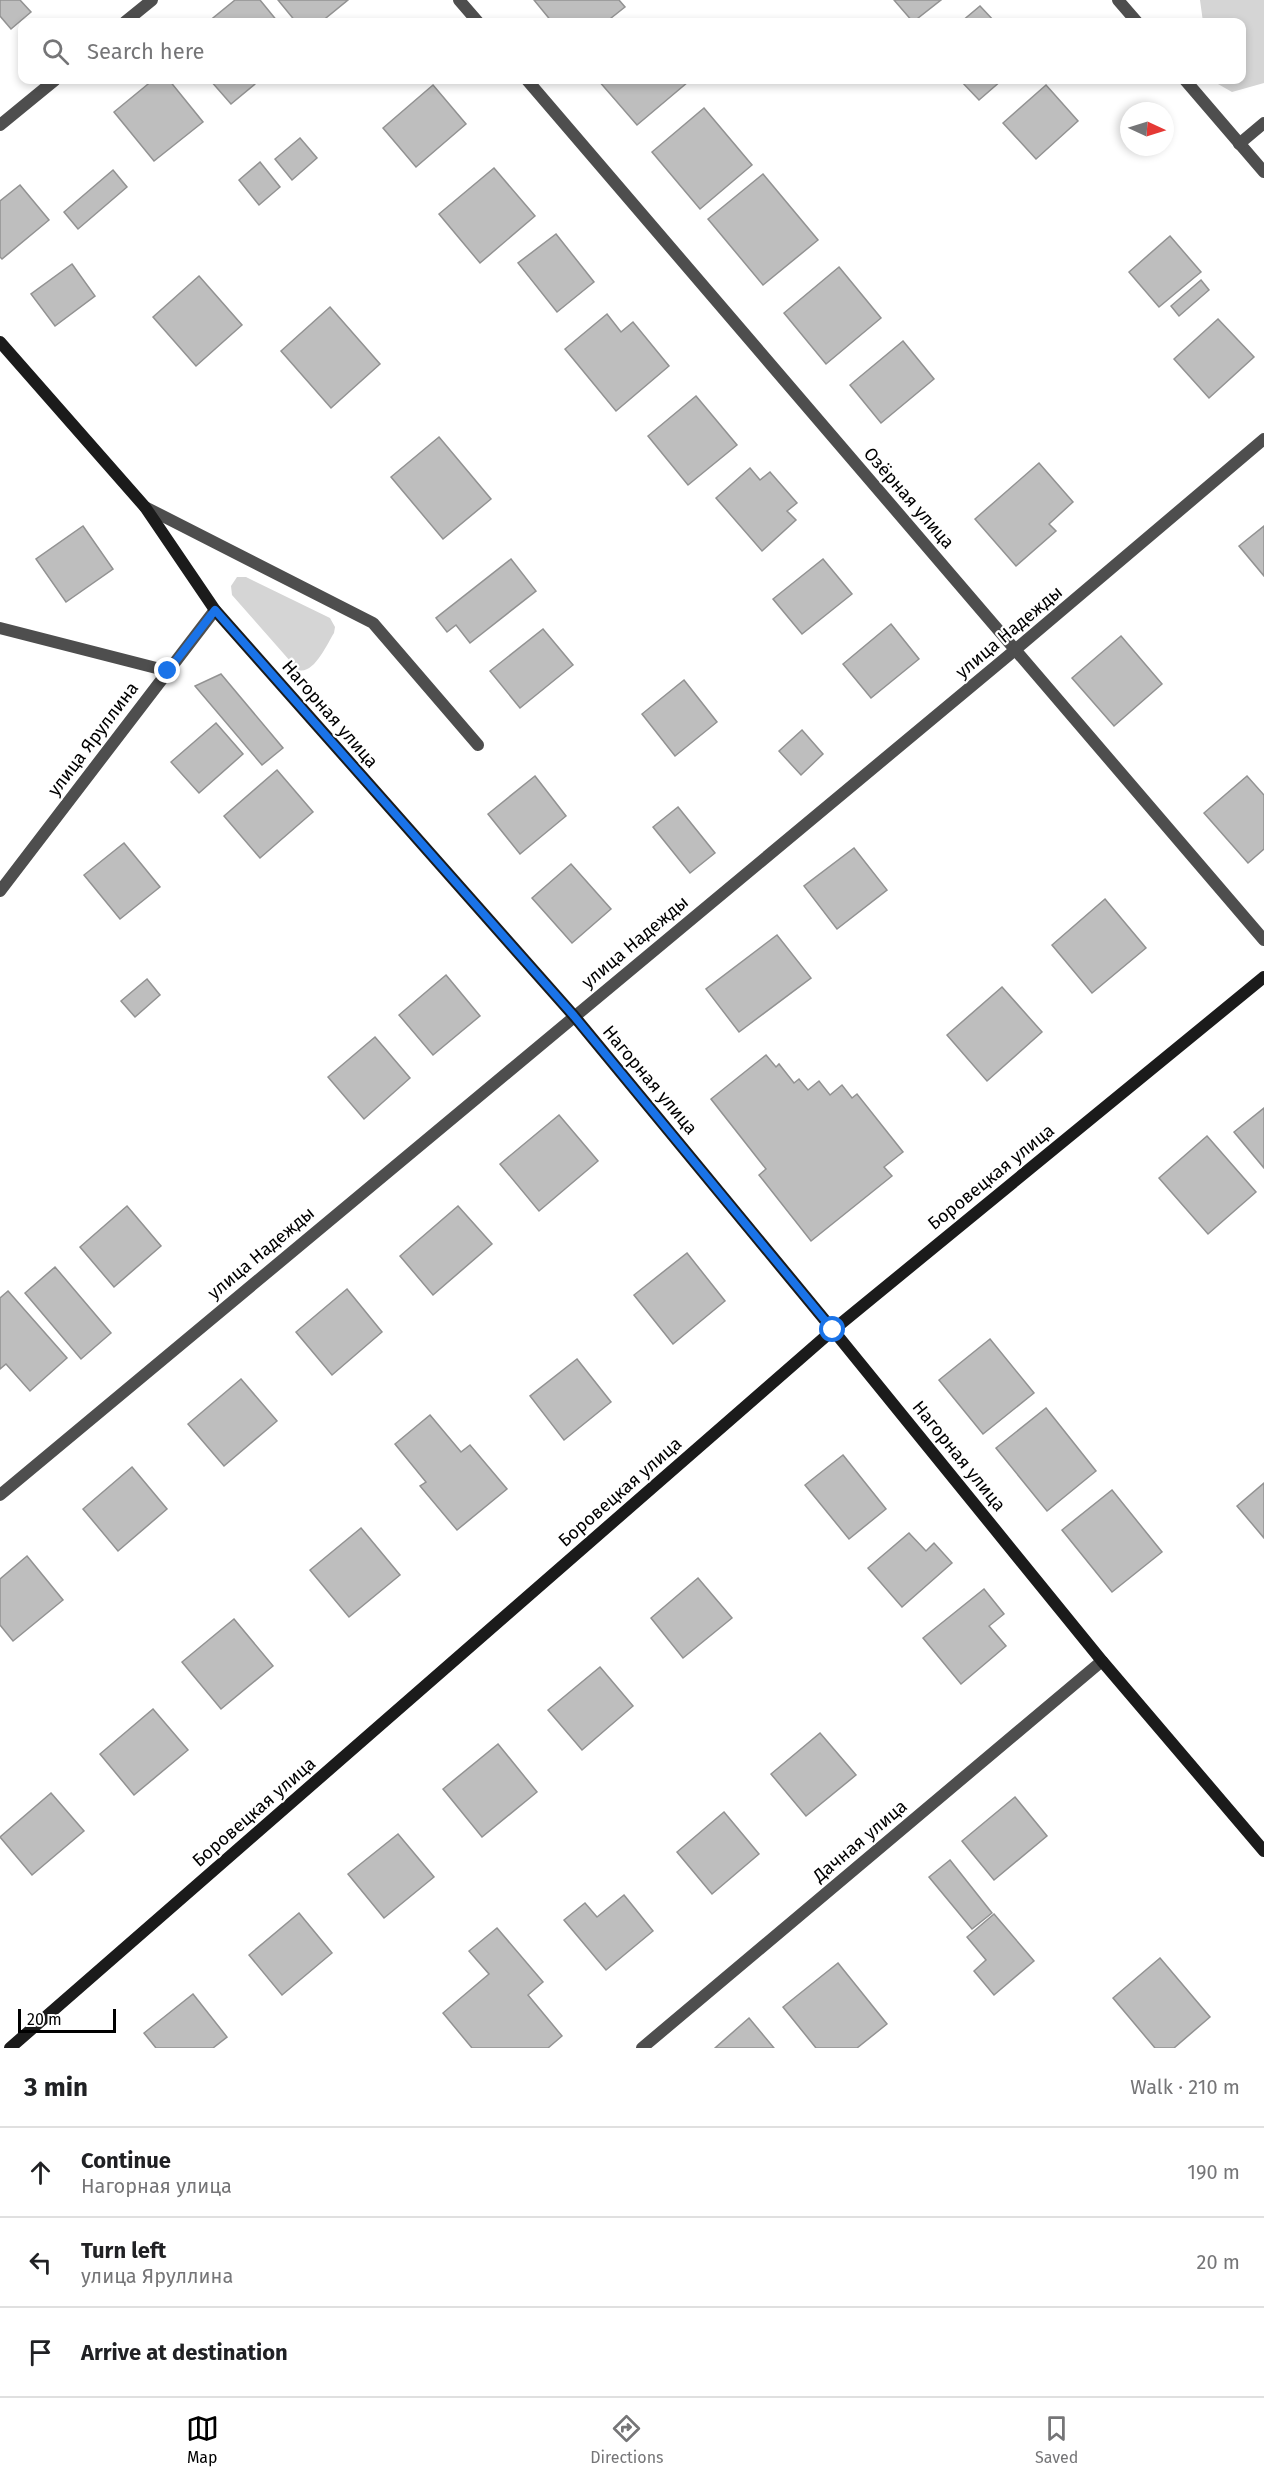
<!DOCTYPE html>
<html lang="en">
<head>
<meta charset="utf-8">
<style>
	body { margin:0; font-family:"Fira Sans",sans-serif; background:#f2f2f2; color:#202124 }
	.compass { position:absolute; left:1120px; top:102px; width:54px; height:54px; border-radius:50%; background:#fff; box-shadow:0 3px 9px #0003; rotate:94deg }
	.scale { position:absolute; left:18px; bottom:15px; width:98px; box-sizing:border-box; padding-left:6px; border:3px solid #000; border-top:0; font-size:16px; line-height:21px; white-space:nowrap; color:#000; -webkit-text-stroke:4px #fff; paint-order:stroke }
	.stop { position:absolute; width:18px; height:18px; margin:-14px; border:4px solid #1a73e8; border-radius:50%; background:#fff }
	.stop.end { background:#1a73e8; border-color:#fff; box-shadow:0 2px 6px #0008 }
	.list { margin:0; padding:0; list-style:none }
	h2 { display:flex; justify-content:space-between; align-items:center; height:78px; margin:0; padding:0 24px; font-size:26px }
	h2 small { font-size:20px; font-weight:400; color:#757577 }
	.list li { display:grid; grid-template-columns:39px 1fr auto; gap:18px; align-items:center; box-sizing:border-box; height:90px; padding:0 24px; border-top:2px solid #e0e0e0 }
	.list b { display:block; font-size:22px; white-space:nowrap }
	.list p { margin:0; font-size:20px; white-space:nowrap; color:#757577 }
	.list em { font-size:20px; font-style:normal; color:#757577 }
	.icon { flex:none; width:33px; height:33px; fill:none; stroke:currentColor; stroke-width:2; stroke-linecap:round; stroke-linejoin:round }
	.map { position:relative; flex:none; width:1264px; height:2048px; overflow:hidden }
	.search { position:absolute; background:#fff; box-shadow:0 3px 9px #0003; left:18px; right:18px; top:18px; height:66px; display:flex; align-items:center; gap:15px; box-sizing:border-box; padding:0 21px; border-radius:12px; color:#757577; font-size:22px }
	.sheet { height:348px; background:#fff }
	nav { display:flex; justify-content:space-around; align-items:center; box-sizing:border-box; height:84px; border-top:2px solid #e0e0e0; background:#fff; font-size:16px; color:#757577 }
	nav a { display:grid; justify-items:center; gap:3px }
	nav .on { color:#000 }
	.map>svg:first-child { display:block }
	.green { fill:#d5d5d5 }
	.building { fill:#bebebe; stroke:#929292; stroke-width:1.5 }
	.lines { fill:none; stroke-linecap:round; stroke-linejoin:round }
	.lane { stroke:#4e4e4e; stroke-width:12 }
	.street { stroke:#4e4e4e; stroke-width:12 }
	.secondary { stroke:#1b1b1b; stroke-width:12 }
	.route { stroke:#1a73e8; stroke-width:8 }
	.labels { text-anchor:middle; stroke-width:4.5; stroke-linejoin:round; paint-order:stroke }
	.street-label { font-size:18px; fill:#000; stroke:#fff }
</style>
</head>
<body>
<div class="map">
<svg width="1264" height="2048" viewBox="0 0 1264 2048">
	<rect width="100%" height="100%" fill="#fff"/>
	<!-- green -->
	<g class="green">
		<path d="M1200 0H1264V83L1232 92 1218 84 1217 80H1242V22H1203Z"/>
		<path d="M237 577H246L330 618 335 627 334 633C327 644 314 675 298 670L232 595 231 586Z"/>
	</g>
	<!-- building -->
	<g class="building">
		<path d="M0 0H20L31 12 11 29 0 16Z"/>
		<path d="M235 0H260L278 22H208Z"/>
		<path d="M278 0H348L321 22H296Z"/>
		<path d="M534 0H619L625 7 606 22H552Z"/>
		<path d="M894 0H941L913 22Z"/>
		<path d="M980 6 995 22H961Z"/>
		<path d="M153 80H169L203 122 154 161 114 112Z"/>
		<path d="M210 80H251L255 84 231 104Z"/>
		<path d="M598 80H686L688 82 637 125Z"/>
		<path d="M960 80H1002L979 100Z"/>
		<path d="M433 85 466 124 416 167 383 128Z"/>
		<path d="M1046 85 1078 121 1036 159 1003 123Z"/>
		<path d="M704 108 752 165 700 209 652 152Z"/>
		<path d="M300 138 317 158 292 180 275 159Z"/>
		<path d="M260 162 280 187 259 205 239 180Z"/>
		<path d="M494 168 535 216 480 263 439 214Z"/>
		<path d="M113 170 127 187 78 229 64 212Z"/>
		<path d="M763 174 818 240 763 285 708 219Z"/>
		<path d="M20 185 49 220 2 259 0 257V201Z"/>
		<path d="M556 234 594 282 557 312 518 263Z"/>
		<path d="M1170 236 1201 272 1159 307 1129 272Z"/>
		<path d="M72 264 95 296 55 326 31 294Z"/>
		<path d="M839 267 881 318 826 364 784 313Z"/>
		<path d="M199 276 242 325 196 366 153 317Z"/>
		<path d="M1201 280 1209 290 1179 316 1171 306Z"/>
		<path d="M330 307 380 364 331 408 281 351Z"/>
		<path d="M607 314 621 332 633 322 669 366 616 411 565 349Z"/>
		<path d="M1218 319 1254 357 1209 398 1174 359Z"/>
		<path d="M903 341 934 379 881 423 850 385Z"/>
		<path d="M696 396 737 445 688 485 648 436Z"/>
		<path d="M439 437 491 499 443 539 391 477Z"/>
		<path d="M1039 463 1073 502 1049 524 1056 531 1016 566 975 519Z"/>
		<path d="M750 468 760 480 770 472 797 503 787 511 796 520 762 551 716 498Z"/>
		<path d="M83 526 113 569 66 602 36 559Z"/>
		<path d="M1264 526V576L1239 546Z"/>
		<path d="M511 559 536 591 470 643 456 625 447 632 436 618Z"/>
		<path d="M823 559 852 594 802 634 773 599Z"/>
		<path d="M891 624 919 659 871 698 843 664Z"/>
		<path d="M543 629 573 665 520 708 490 671Z"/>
		<path d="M1121 636 1162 684 1114 726 1072 678Z"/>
		<path d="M221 674 283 748 262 765 195 686Z"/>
		<path d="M684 680 717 722 675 756 642 714Z"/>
		<path d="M216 723 243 754 199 793 171 762Z"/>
		<path d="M802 730 823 754 801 775 779 751Z"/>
		<path d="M277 770 313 812 260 858 224 816Z"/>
		<path d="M535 776 566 816 520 854 488 814Z"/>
		<path d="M1247 776 1264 795V849L1248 863 1204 813Z"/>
		<path d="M678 807 715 853 690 873 653 827Z"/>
		<path d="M124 843 160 887 120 919 84 875Z"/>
		<path d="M854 848 887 890 837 929 804 886Z"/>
		<path d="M571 864 611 909 572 943 532 898Z"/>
		<path d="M1105 899 1146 948 1092 993 1052 945Z"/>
		<path d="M777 935 811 978 739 1032 706 989Z"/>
		<path d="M446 975 480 1016 433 1055 399 1015Z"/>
		<path d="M147 979 160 995 135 1017 121 1001Z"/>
		<path d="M1002 987 1042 1032 987 1081 947 1035Z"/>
		<path d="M375 1037 410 1078 364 1119 328 1077Z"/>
		<path d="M766 1055 776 1067 779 1064 794 1083 799 1079 808 1090 819 1081 830 1095 842 1085 852 1098 857 1094 903 1152 884 1167 892 1176 811 1241 759 1175 766 1169 711 1099Z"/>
		<path d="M1264 1108V1168L1234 1132Z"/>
		<path d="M559 1115 598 1161 539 1211 500 1164Z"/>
		<path d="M1207 1136 1256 1192 1208 1234 1159 1178Z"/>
		<path d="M127 1206 161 1246 114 1287 80 1247Z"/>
		<path d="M458 1206 492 1244 433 1295 400 1256Z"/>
		<path d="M687 1253 725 1301 673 1344 634 1295Z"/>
		<path d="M55 1267 111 1333 81 1359 25 1293Z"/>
		<path d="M347 1289 382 1332 332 1375 296 1332Z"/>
		<path d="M8 1291 67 1358 30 1391 6 1364 0 1369V1298Z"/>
		<path d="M990 1339 1034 1393 983 1434 939 1380Z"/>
		<path d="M577 1359 611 1402 564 1440 530 1396Z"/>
		<path d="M241 1379 277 1421 224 1466 188 1424Z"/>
		<path d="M1046 1408 1096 1471 1047 1511 996 1448Z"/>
		<path d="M430 1415 461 1452 470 1445 507 1489 457 1530 420 1486 426 1482 395 1444Z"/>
		<path d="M843 1455 886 1509 849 1539 805 1485Z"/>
		<path d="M132 1467 167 1509 118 1551 83 1509Z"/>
		<path d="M1264 1483V1538L1237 1506Z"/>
		<path d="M1112 1490 1162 1552 1112 1592 1062 1530Z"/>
		<path d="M361 1528 400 1575 349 1617 310 1570Z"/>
		<path d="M909 1533 926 1551 934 1543 952 1563 902 1607 868 1568Z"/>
		<path d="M27 1556 63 1600 13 1641 0 1625V1579Z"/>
		<path d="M698 1578 732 1618 683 1658 651 1618Z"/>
		<path d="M984 1589 1004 1614 989 1626 1006 1646 961 1684 923 1638Z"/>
		<path d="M234 1619 273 1666 221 1709 182 1662Z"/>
		<path d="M600 1667 633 1706 582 1750 548 1710Z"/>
		<path d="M153 1709 188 1750 134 1795 100 1754Z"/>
		<path d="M820 1733 856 1775 806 1816 771 1774Z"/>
		<path d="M498 1744 537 1792 482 1837 443 1789Z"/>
		<path d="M51 1793 84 1831 32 1875 0 1837Z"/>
		<path d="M1015 1797 1047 1836 994 1880 962 1841Z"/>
		<path d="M724 1812 759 1854 712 1894 677 1852Z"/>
		<path d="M398 1834 434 1877 384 1918 348 1874Z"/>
		<path d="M950 1860 992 1913 972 1929 929 1877Z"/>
		<path d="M624 1895 653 1931 606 1970 564 1920 585 1903 597 1917Z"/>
		<path d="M299 1913 332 1953 282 1995 249 1955Z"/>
		<path d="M994 1914 1034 1961 994 1995 974 1971 986 1960 967 1937Z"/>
		<path d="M497 1928 543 1982 528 1995 562 2036 548 2048H472L443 2013 489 1974 469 1951Z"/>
		<path d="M1160 1958 1210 2017 1174 2048H1155L1113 1998Z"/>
		<path d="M838 1963 887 2024 857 2048H816L783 2007Z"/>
		<path d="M193 1994 227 2037 213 2048H156L144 2033Z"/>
		<path d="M749 2018 774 2048H715Z"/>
	</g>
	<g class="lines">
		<!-- lane -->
		<path class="lane" d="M145 507 373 623 478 745"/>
		<!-- street -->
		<g class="street">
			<path d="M459 0 478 22"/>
			<path d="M1118 0 1137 22"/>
			<path d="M125 22 152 0"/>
			<path d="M527 80 1264 940"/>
			<path d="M1185 80 1264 172"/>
			<path d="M0 125 55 80"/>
			<path d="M1239 144 1264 123"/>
			<path d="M0 628 168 671"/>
			<path d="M0 891 215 610"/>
			<path d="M0 1495 1015 650 1264 439"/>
			<path d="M642 2048 1102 1661"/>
		</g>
		<!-- secondary -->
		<g class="secondary">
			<path d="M0 342 145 507 215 610 574 1016 833 1330 1102 1661 1264 1851"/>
			<path d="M10 2048 833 1330 1264 977"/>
		</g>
	</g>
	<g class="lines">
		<!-- route -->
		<path class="route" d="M168 671 215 610 574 1016 833 1330"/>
	</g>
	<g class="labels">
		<!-- street labels -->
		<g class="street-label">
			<text transform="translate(909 498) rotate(49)" y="6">Озёрная улица</text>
			<text transform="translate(1009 632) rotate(-40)" y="6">улица Надежды</text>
			<text transform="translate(330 714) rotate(49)" y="6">Нагорная улица</text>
			<text transform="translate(93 739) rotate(-53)" y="6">улица Яруллина</text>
			<text transform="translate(635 942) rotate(-40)" y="6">улица Надежды</text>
			<text transform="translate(650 1080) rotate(50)" y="6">Нагорная улица</text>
			<text transform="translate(991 1177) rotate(-39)" y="6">Боровецкая улица</text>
			<text transform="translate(261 1253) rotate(-40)" y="6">улица Надежды</text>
			<text transform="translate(959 1456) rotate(51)" y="6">Нагорная улица</text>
			<text transform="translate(620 1492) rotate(-41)" y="6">Боровецкая улица</text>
			<text transform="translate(254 1812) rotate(-41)" y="6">Боровецкая улица</text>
			<text transform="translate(860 1841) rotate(-40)" y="6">Дачная улица</text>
		</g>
	</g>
</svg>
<svg class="compass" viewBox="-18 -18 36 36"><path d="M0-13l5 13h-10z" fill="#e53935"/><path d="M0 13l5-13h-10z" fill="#757577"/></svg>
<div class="scale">20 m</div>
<div class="stop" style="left:833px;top:1330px"></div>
<div class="stop end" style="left:168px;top:671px"></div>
<div class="search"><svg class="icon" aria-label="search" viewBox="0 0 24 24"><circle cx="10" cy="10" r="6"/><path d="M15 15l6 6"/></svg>Search here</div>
</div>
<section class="sheet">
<h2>3 min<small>Walk · 210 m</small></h2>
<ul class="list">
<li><svg class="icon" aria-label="ahead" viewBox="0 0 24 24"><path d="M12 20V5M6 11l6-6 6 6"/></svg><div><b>Continue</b><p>Нагорная улица</p></div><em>190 m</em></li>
<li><svg class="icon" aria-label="left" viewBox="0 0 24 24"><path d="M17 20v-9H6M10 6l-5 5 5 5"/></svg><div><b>Turn left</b><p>улица Яруллина</p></div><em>20 m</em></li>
<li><svg class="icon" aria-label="arrive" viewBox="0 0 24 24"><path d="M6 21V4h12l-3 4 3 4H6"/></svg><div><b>Arrive at destination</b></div></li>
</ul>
</section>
<nav>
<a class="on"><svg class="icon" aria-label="map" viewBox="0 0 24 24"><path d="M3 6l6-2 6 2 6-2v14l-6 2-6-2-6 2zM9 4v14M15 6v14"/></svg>Map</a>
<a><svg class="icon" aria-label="directions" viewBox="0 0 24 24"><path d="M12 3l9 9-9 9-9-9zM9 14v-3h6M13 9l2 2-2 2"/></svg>Directions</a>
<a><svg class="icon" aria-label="saved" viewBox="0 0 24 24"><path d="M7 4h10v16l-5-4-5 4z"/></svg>Saved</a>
</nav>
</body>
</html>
